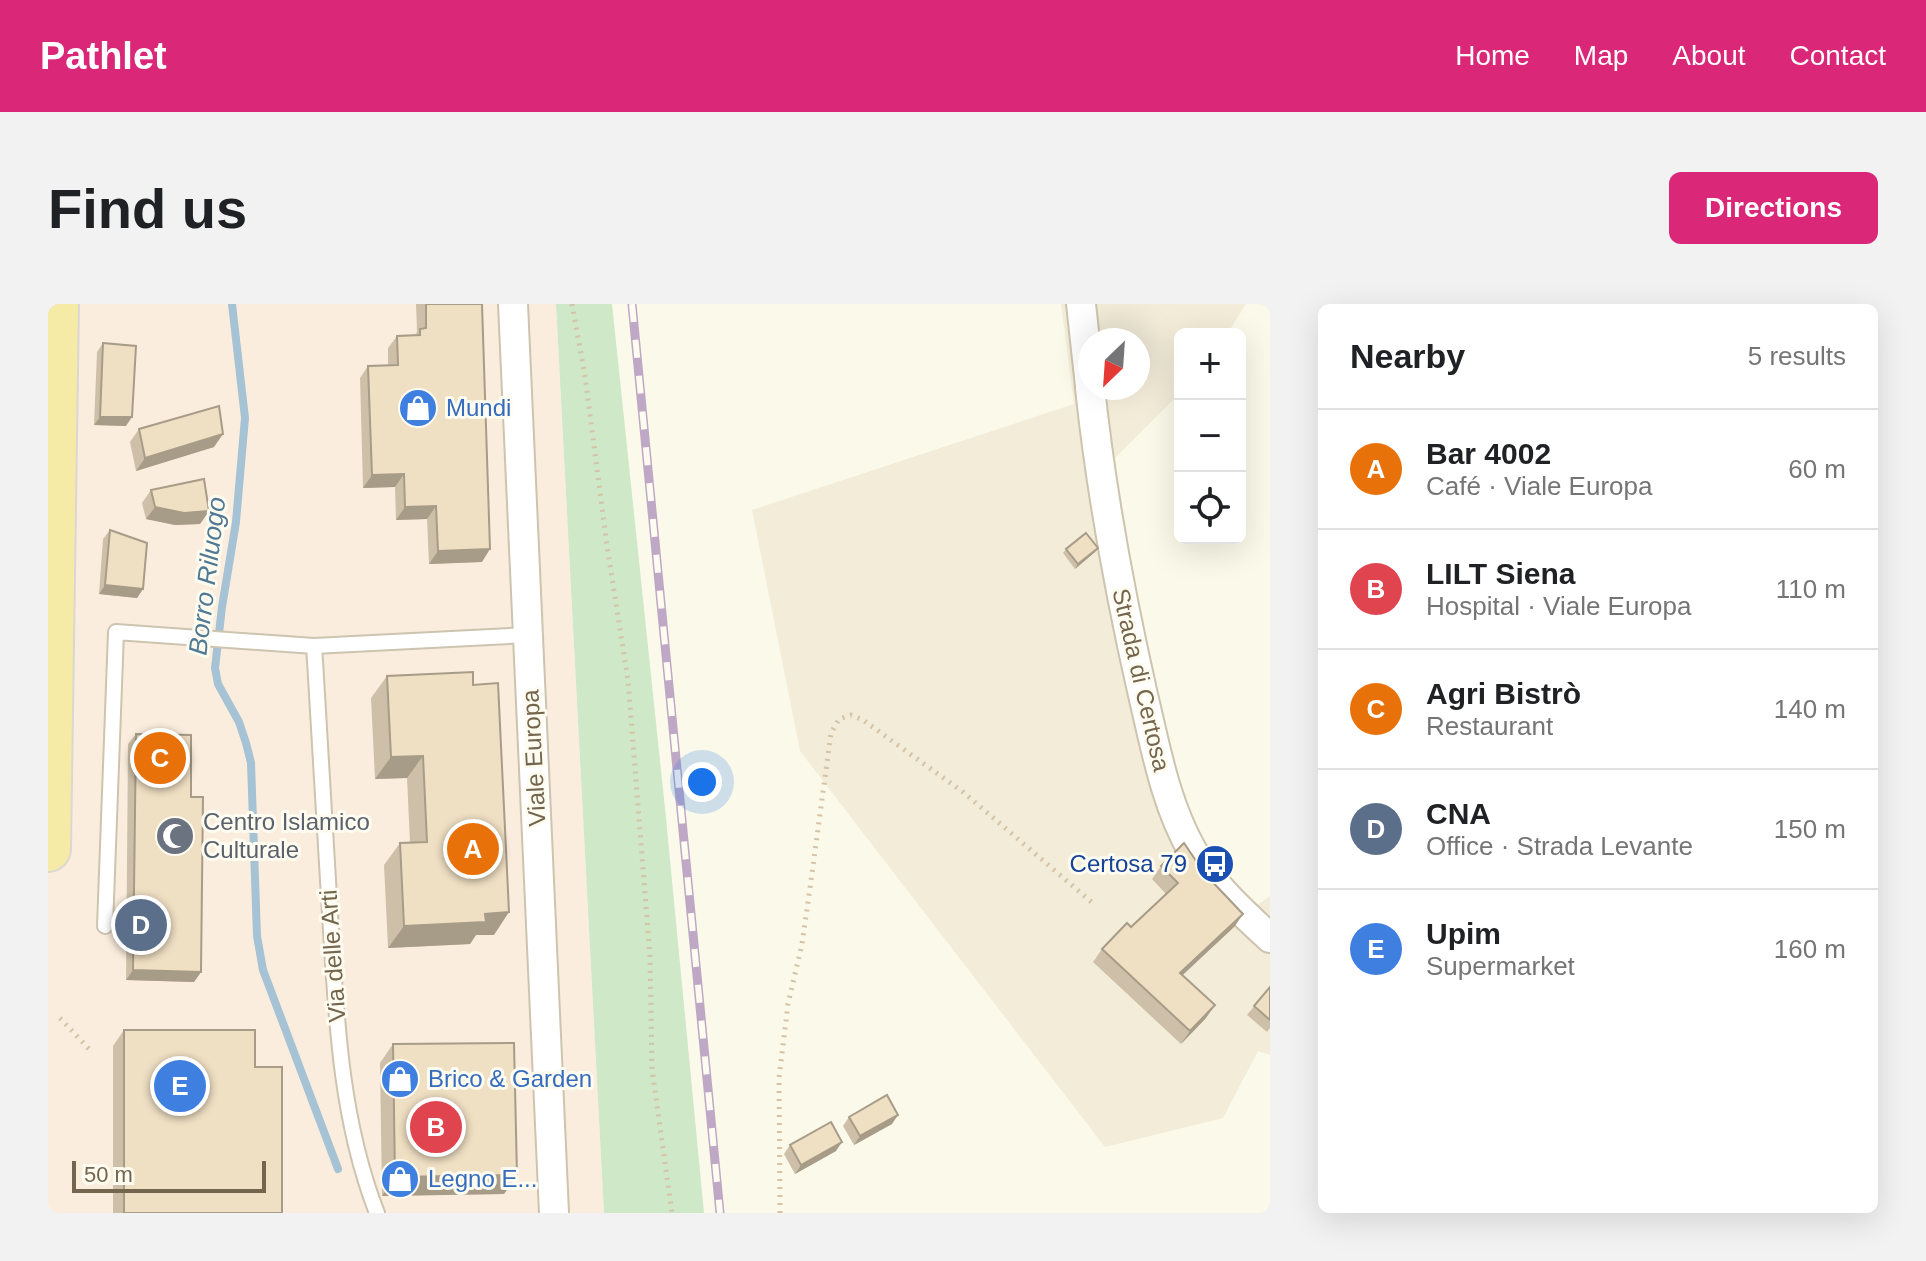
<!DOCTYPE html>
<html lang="en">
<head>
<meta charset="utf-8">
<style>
	body { margin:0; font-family:Helvetica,sans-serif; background:#f2f2f2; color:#202124 }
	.controls { position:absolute; right:24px; top:24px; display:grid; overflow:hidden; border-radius:12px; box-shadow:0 8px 32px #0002 }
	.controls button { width:72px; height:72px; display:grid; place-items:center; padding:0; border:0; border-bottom:2px solid #e0e0e0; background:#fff; color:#202124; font:40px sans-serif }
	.compass { position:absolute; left:1030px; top:24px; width:72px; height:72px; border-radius:50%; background:#fff; box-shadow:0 8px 32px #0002; rotate:205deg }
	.scale { position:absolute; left:24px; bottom:20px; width:194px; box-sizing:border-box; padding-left:8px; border:4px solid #74654e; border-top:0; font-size:22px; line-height:28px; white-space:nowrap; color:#74654e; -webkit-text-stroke:6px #fefcf0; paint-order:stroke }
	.you { position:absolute; left:654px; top:478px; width:28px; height:28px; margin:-20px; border:6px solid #fff; border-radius:50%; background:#1a73e8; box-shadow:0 0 0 12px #1a73e833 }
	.badge { display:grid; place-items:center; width:52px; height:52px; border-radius:50%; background:#db2777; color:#fff; font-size:26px; font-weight:700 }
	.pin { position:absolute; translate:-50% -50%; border:4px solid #fff; box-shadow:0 2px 8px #0006 }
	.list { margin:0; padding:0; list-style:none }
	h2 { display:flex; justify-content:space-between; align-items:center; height:104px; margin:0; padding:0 32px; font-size:34px }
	h2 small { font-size:26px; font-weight:400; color:#757577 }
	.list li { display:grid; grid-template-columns:52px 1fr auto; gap:24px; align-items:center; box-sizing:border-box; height:120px; padding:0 32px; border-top:2px solid #e0e0e0 }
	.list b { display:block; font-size:30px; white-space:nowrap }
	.list p { margin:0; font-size:26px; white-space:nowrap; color:#757577 }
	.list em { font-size:26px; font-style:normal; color:#757577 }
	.icon { flex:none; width:44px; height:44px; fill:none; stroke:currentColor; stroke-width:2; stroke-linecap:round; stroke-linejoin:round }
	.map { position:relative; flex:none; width:1222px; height:909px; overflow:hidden; border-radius:12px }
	header { display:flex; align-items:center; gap:48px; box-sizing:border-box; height:112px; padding:0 40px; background:#db2777; color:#fff }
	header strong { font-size:38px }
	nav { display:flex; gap:44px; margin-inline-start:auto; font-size:28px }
	.intro { display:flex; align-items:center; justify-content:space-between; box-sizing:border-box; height:192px; padding:0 48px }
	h1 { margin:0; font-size:56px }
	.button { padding:20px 36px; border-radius:12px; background:#db2777; color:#fff; font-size:28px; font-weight:700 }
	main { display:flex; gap:48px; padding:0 48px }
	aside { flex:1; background:#fff; border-radius:12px; box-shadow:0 8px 32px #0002 }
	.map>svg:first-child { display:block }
	.residential { fill:#f2ecd8; fill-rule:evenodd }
	.commercial { fill:#fbedde }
	.green { fill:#cee8c8 }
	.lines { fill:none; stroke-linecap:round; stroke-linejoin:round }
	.stream { stroke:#a6c2d5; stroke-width:8 }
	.service-casing { stroke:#cdc4b0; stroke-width:18 }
	.minor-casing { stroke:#cdc4b0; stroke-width:32 }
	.primary-casing { stroke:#dbd7d1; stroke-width:48 }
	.path { stroke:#d4c3a6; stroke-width:5; stroke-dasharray:2 6; stroke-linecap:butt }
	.service { stroke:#fff; stroke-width:14 }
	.minor { stroke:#fff; stroke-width:28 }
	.primary { stroke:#f5eba7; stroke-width:44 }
	.rail-casing { stroke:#bfa8c5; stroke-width:9 }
	.rail { stroke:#fefcf0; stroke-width:6; stroke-dasharray:18; stroke-linecap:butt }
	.wall { fill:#cec0a8 }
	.shaded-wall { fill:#a79c88 }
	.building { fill:#efdfc3; stroke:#a79c88; stroke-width:2 }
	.labels { text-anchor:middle; stroke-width:6; stroke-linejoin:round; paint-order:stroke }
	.shop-label { font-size:24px; fill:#366cbe; stroke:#fefcf0; text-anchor:start }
	.street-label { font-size:24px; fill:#74654e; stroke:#fefcf0 }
	.worship-label { font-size:24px; fill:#5b616d; stroke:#fefcf0; text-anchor:start }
	.transit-label { font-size:24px; fill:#164399; stroke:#fefcf0; text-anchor:end }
	.water-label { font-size:26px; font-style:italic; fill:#507994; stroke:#fefcf0 }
</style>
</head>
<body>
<header>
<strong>Pathlet</strong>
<nav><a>Home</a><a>Map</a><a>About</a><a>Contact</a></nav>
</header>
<div class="intro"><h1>Find us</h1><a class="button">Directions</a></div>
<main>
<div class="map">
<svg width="1222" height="909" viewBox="0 0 1222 909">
	<rect width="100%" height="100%" fill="#fbf9e9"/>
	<!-- residential -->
	<path class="residential" d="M1013 0H1198L1179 30H1132V89L1065 156 1104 390 1123 457 1146 521 1160 548 1183 578 1207 603 1222 592V751L1210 747 1175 814 1057 843 752 447 704 206 1026 100ZM1042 36H1090V84H1042Z"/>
	<!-- commercial -->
	<path class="commercial" d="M0 0H508L556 909H0Z"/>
	<!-- green -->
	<path class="green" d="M508 0H564L618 514 656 909H556Z"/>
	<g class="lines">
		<!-- stream -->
		<path class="stream" d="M184 0 197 114 188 218 174 303 167 364 170 380 191 418 198 439 203 459 209 632 215 666 290 865"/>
		<defs>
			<g id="service">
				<path d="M266 342C272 431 277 520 282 610 288 710 292 815 329 909"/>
				<path d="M57 622 68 328 266 342 480 331"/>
			</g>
			<g id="minor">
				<path d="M465 0 506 909"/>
				<path d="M1033 0 1042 82"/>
				<path d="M1042 84C1053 187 1072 290 1095 391 1108 445 1117 499 1145 548 1164 581 1194 608 1222 634"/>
			</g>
			<path id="primary" d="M0 545 8 0"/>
		</defs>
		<!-- service casing -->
		<use href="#service" class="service-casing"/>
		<!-- minor casing -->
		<use href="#minor" class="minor-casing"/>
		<!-- primary casing -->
		<use href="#primary" class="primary-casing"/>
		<!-- path -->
		<g class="path">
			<path d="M524 0 537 72 559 242 580 376 602 652 604 765 624 909"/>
			<path d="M12 714 41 745"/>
			<path d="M732 909 731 774 740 700 754 640 762 584 783 429 791 415 803 411 815 416 915 488 1047 601"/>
		</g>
		<!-- service -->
		<use href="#service" class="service"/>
		<!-- minor -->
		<use href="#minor" class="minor"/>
		<!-- primary -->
		<use href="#primary" class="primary"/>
		<defs>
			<path id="rail" d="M584 0 672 909"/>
		</defs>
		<!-- rail casing -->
		<use href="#rail" class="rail-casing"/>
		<!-- rail -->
		<use href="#rail" class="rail"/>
	</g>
	<!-- wall -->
	<g class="wall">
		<path d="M368 0H434V258L381 260 379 215 348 216 347 183 315 184 312 74 320 62 340 61V44L349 32 367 31 369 28Z"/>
		<path d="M55 39 78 122 46 121 49 48Z"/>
		<path d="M91 125 166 143 88 167 82 138Z"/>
		<path d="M103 186 161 207 152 220 127 221 98 215 94 199Z"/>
		<path d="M62 226 95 285 89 294 51 290 55 235Z"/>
		<path d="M1018 245 1047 248 1027 265 1015 249Z"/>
		<path d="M425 368 446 631H428L422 640 340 644 336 561 352 539H362L359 474 327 475 323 394 339 372Z"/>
		<path d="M88 430 153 668 146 678 78 676 80 440Z"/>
		<path d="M1113 562 1157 570 1195 610 1186 623 1134 671 1158 714 1133 740 1045 658 1054 645 1083 623 1118 590 1104 575Z"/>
		<path d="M1222 683V724L1219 728 1199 711Z"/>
		<path d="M76 726 207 763 234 909H65V742Z"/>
		<path d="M345 740 469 871 456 890 334 892 332 759Z"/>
		<path d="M801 813 844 820 806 841 795 822Z"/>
		<path d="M742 841 788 847 747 870 736 850Z"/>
	</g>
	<!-- shaded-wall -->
	<g class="shaded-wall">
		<path d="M52 113H84L78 122 46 121Z"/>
		<path d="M175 130 166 143 88 167 97 154Z"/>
		<path d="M356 170 347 183 315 184 324 171Z"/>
		<path d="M388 202 379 215 348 216 357 203Z"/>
		<path d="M107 203 161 207 152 220 127 221 98 215Z"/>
		<path d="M1050 244 1047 248 1027 265 1030 260Z"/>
		<path d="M442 245 434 258 381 260 390 247Z"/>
		<path d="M57 281 95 285 89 294 51 290Z"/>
		<path d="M375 452 359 474 327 475 343 453Z"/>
		<path d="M461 608 446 631H428L422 640 340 644 356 622 437 610Z"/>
		<path d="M1195 610 1186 623 1123 682 1132 669Z"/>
		<path d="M85 666 153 668 146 678 78 676Z"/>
		<path d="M1167 701 1158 714 1133 740 1142 727Z"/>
		<path d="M850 811 844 820 806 841 812 832Z"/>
		<path d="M794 838 788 847 747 870 753 861Z"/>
		<path d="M469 871 456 890 334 892 347 873Z"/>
	</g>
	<!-- building -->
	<g class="building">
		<path d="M378 0H434L442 245 390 247 388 202 357 203 356 170 324 171 320 62 350 61 349 32 372 31V25L378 24Z"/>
		<path d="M55 39 88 42 84 113H52Z"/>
		<path d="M171 102 175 130 97 154 91 125Z"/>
		<path d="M156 175 161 207 136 209 107 203 103 186Z"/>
		<path d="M62 226 99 239 95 285 57 281Z"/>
		<path d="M1038 229 1050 244 1030 260 1018 245Z"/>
		<path d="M425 368V381L450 379 461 608 437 610 438 618 356 622 352 539 379 538 375 452 343 453 339 372Z"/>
		<path d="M88 430 143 431V493H155L153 668 85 666Z"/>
		<path d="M1136 539 1157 570 1195 610 1132 669 1167 701 1142 727 1054 645 1079 619 1083 623 1130 579 1113 562Z"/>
		<path d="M1222 683V716L1206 702Z"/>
		<path d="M76 726H207V763H234V909H76Z"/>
		<path d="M466 739 469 871 347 873 345 740Z"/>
		<path d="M839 791 850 811 812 832 801 813Z"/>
		<path d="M783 818 794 838 753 861 742 841Z"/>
	</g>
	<!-- icons -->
	<defs>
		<symbol id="shop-disc" viewBox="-11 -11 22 22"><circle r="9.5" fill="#3f7fe0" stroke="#fefcf0"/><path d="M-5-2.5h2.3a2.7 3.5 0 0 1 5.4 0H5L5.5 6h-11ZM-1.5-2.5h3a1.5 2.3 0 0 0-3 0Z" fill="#fff"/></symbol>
		<symbol id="mosque-disc" viewBox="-11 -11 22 22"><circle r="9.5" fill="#6b7280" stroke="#fefcf0"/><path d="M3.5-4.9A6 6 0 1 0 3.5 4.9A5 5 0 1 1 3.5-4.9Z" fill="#fff"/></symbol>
		<symbol id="bus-disc" viewBox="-11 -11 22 22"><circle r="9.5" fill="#1a4fb4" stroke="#fefcf0"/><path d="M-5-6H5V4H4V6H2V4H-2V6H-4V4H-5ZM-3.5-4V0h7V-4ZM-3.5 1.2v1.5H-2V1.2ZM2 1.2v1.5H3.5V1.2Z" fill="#fff"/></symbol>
	</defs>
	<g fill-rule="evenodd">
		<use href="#shop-disc" x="348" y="82" width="44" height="44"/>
		<use href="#mosque-disc" x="105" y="510" width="44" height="44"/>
		<use href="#bus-disc" x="1145" y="538" width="44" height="44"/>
		<use href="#shop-disc" x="330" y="753" width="44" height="44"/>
		<use href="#shop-disc" x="330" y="853" width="44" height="44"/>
	</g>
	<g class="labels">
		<!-- shop labels -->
		<g class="shop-label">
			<text x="398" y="112">Mundi</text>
			<text x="380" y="783">Brico &amp; Garden</text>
			<text x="380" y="883">Legno E...</text>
		</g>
		<!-- street labels -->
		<g class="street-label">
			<text transform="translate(1093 376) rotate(77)" y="8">Strada di Certosa</text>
			<text transform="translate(486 454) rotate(-93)" y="8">Viale Europa</text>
			<text transform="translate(285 652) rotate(-94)" y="8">Via delle Arti</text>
		</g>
		<!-- worship labels -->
		<g class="worship-label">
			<text x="155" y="526">Centro Islamico<tspan x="155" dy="28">Culturale</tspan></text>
		</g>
		<!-- transit labels -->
		<g class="transit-label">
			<text x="1139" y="568">Certosa 79</text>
		</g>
		<!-- water labels -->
		<g class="water-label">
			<text transform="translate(159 272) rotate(-83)" y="9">Borro Riluogo</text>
		</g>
	</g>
</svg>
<div class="controls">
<button>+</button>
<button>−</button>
<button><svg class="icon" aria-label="locate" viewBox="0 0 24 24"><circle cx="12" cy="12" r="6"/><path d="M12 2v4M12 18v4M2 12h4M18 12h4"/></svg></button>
</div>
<svg class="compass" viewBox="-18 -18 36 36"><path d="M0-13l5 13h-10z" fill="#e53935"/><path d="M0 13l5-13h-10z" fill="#757577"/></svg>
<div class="scale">50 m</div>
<div class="you"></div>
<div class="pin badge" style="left:425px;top:545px;background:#e8710a">A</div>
<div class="pin badge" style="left:388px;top:823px;background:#e0444e">B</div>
<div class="pin badge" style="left:112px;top:454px;background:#e8710a">C</div>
<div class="pin badge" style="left:93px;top:621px;background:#5c6f8a">D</div>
<div class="pin badge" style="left:132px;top:782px;background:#3f7fe0">E</div>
</div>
<aside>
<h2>Nearby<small>5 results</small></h2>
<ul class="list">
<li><span class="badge" style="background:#e8710a">A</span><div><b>Bar 4002</b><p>Café · Viale Europa</p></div><em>60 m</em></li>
<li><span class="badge" style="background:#e0444e">B</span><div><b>LILT Siena</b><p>Hospital · Viale Europa</p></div><em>110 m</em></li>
<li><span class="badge" style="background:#e8710a">C</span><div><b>Agri Bistrò</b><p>Restaurant</p></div><em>140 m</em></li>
<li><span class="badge" style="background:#5c6f8a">D</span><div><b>CNA</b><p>Office · Strada Levante</p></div><em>150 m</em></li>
<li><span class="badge" style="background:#3f7fe0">E</span><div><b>Upim</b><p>Supermarket</p></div><em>160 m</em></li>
</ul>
</aside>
</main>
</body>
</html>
